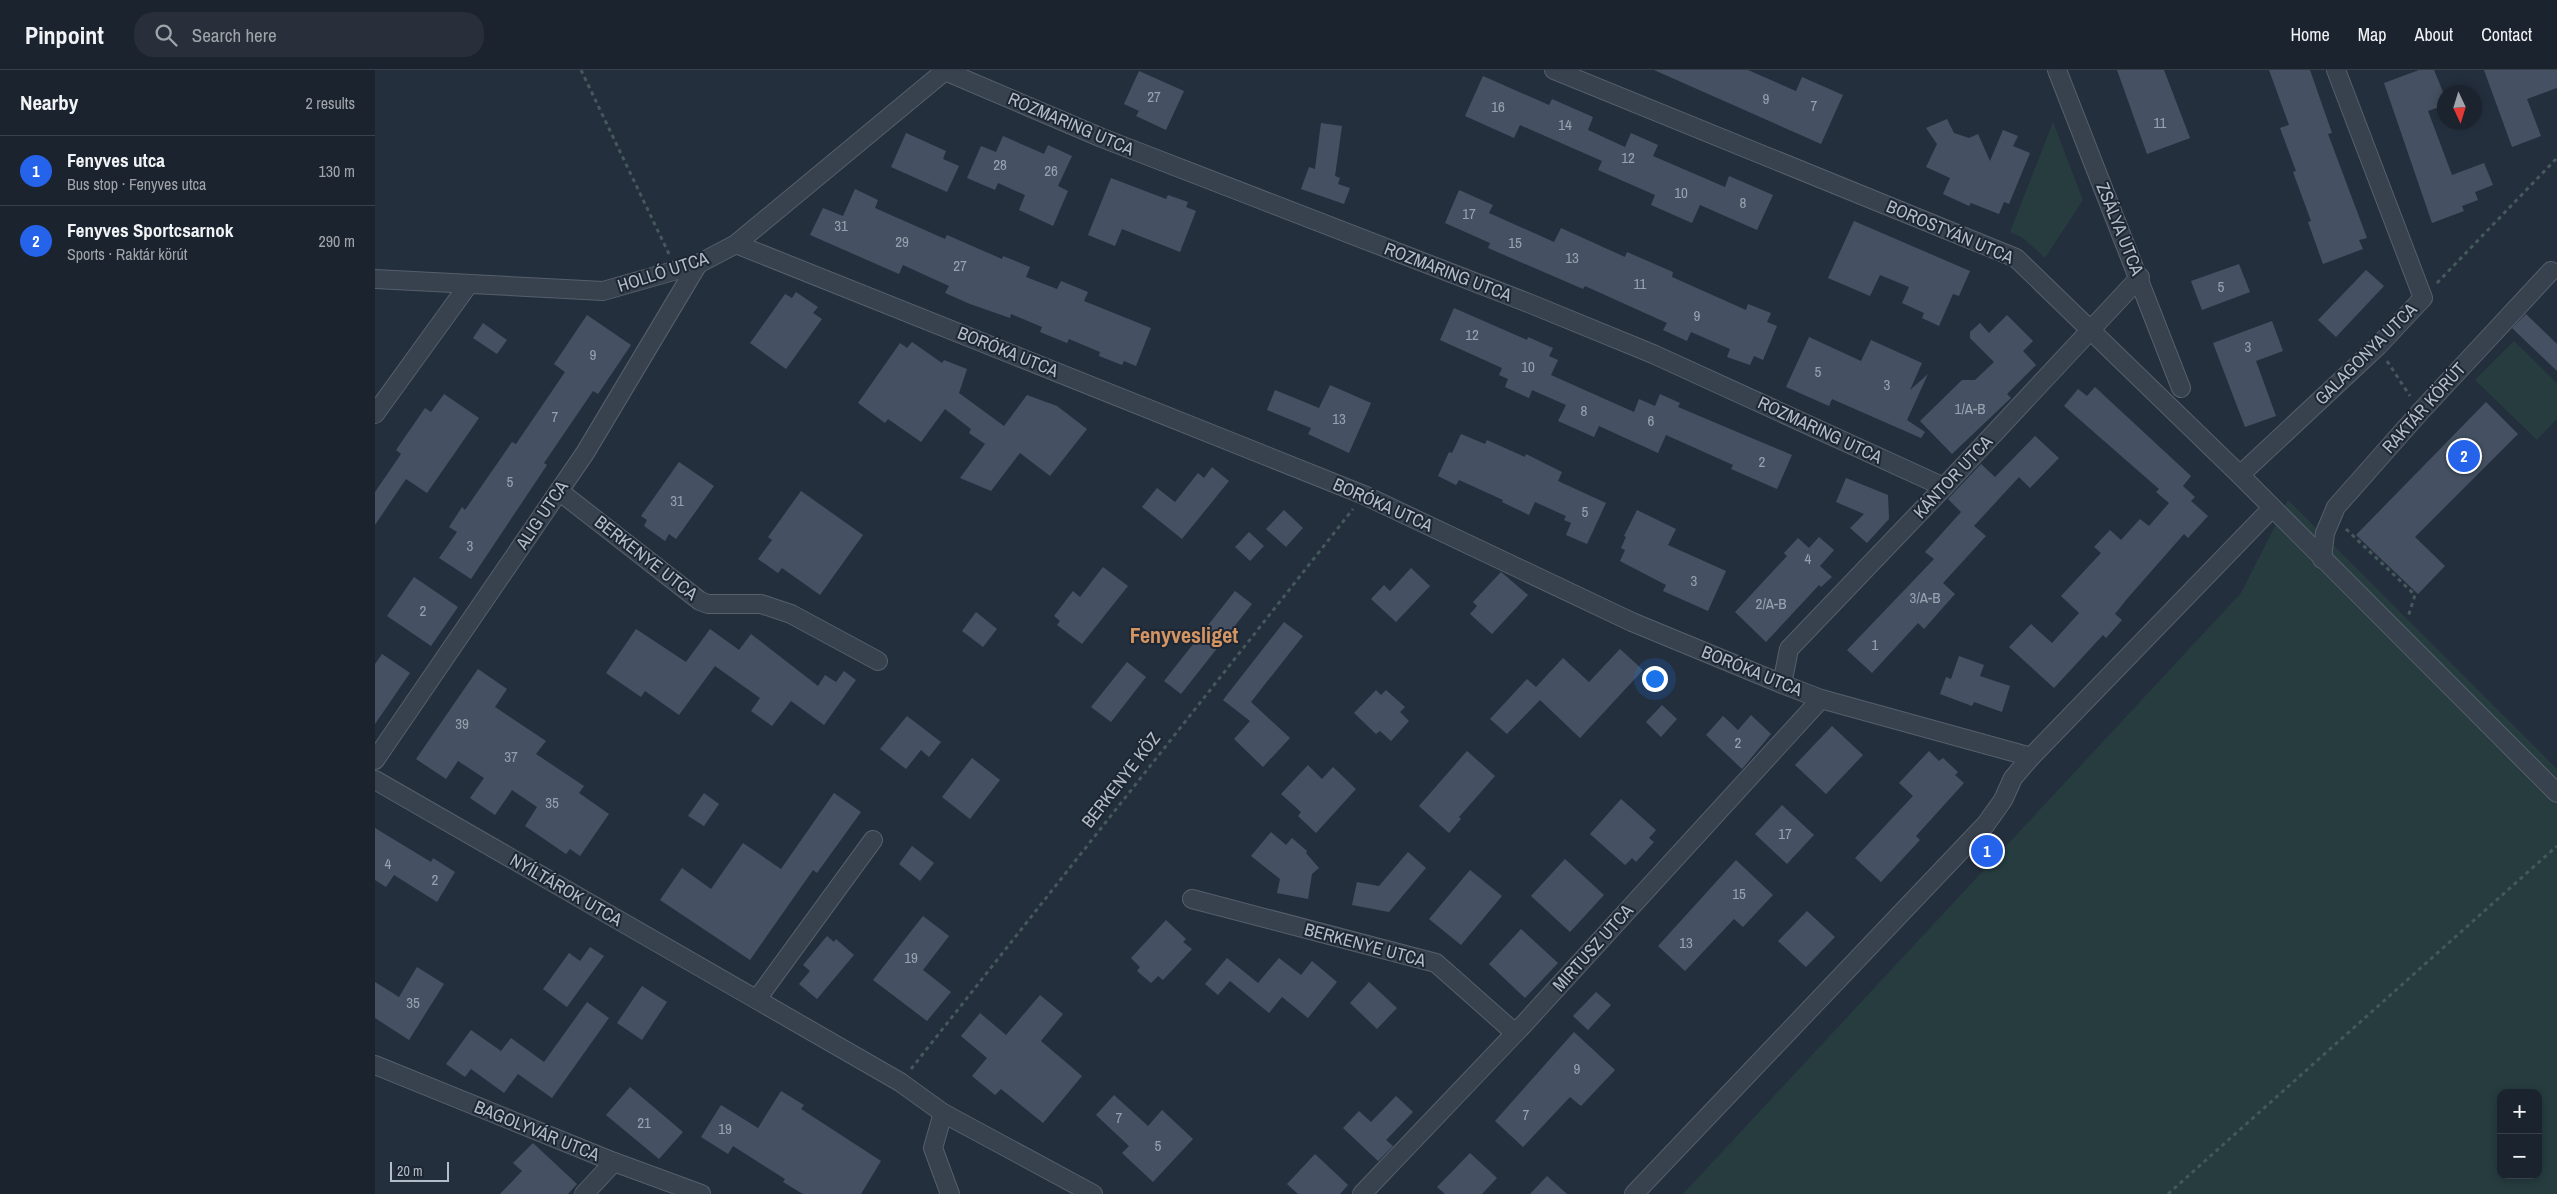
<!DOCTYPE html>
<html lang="en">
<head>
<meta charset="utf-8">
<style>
	body { margin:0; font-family:"Archivo Narrow",sans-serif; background:#282f3a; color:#f1f3f6 }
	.controls { position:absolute; right:15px; bottom:15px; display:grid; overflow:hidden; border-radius:10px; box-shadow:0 2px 8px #0003 }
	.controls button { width:45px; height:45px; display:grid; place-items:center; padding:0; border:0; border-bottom:1px solid #39404a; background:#1b232e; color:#f1f3f6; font:25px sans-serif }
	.compass { position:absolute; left:2062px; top:15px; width:45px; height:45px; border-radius:50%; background:#1b232e; box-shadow:0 2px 8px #0003; rotate:176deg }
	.scale { position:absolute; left:15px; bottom:12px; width:59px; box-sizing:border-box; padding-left:5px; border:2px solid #b4bcc9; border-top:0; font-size:14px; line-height:18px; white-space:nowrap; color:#b4bcc9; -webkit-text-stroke:4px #1d2633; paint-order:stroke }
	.you { position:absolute; left:1279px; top:608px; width:18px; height:18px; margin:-12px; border:4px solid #fff; border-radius:50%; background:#1a73e8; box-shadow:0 0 0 8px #1a73e833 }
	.badge { display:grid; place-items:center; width:32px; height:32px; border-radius:50%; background:#2563eb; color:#fff; font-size:16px; font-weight:700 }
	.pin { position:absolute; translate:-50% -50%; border:2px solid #fff; box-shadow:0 1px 5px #0006 }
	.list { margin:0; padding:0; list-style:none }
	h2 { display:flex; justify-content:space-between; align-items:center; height:65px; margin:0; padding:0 20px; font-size:21px }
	h2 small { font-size:16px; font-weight:400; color:#a0a4aa }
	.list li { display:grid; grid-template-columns:32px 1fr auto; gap:15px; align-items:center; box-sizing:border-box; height:70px; padding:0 20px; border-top:1px solid #39404a }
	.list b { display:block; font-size:19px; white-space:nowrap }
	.list p { margin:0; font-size:16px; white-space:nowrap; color:#a0a4aa }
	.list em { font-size:16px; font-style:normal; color:#a0a4aa }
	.icon { flex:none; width:28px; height:28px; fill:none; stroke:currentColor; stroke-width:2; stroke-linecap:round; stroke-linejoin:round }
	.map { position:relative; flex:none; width:2182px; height:1124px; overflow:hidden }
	header { display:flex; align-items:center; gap:30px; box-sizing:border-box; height:70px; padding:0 25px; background:#1b232e; border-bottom:1px solid #39404a }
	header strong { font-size:24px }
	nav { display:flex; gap:28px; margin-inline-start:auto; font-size:18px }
	.search { width:350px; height:45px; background:#282f3a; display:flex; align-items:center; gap:12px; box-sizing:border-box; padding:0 18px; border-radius:20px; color:#a0a4aa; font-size:19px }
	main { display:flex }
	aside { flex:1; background:#1b232e }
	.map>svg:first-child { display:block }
	.green { fill:#263c3f; fill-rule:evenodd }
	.building { fill:#455162 }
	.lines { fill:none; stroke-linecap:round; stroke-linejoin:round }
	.minor-casing { stroke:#565f6c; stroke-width:20 }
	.path { stroke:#44595c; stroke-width:3; stroke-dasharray:4 4; stroke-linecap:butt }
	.minor { stroke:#38414e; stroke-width:18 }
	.labels { text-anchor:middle; stroke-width:4; stroke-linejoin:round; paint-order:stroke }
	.number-label { font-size:15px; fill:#98a1af }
	.street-label { font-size:18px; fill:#b4bcc9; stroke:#1d2633 }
	.district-label { font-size:22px; font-weight:bold; fill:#d59563; stroke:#1d2633 }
</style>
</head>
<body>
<header>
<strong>Pinpoint</strong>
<div class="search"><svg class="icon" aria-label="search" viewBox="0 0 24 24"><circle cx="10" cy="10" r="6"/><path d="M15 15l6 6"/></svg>Search here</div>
<nav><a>Home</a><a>Map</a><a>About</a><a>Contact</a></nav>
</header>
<main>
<aside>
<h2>Nearby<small>2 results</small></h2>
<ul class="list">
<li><span class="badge">1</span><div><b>Fenyves utca</b><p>Bus stop · Fenyves utca</p></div><em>130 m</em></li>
<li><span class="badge">2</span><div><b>Fenyves Sportcsarnok</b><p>Sports · Raktár körút</p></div><em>290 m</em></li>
</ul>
</aside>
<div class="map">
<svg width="2182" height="1124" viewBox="0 0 2182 1124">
	<rect width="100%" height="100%" fill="#242f3e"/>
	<!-- green -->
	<g class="green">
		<path d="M1678 52 1708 130 1670 188 1648 168 1635 162Z"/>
		<path d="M2139 271 2182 313V349L2162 370 2100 310Z"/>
		<path d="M1913 430 2182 699V1124H1308L1866 523ZM2126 1023H2163V1105H2126Z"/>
	</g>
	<!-- building -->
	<g class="building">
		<path d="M1279 0H1373L1421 21 1427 7 1468 25 1446 74Z"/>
		<path d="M1742 0H1789L1815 68 1772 84Z"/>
		<path d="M1894 0H1935L1957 63 1953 64 1992 168 1984 170 1988 179 1948 194 1933 152 1936 151 1918 102 1921 101 1905 58 1914 55Z"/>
		<path d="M2044 0H2059L2070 27V35L2053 41 2077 105 2109 93 2118 115 2100 122 2103 130 2087 136 2089 141 2057 153 2009 13Z"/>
		<path d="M2109 0H2182V18L2152 29 2166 66 2137 77Z"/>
		<path d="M764 1 809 21 791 60 761 46 764 41 749 34Z"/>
		<path d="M1108 6 1174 35 1177 29 1218 47 1213 60 1250 77 1256 63 1283 75 1278 86 1350 117 1354 106 1398 125 1382 160 1325 135 1317 153 1276 135 1280 125 1223 100 1227 91 1145 55 1139 68 1090 46Z"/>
		<path d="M1572 49 1579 63 1594 68 1603 64 1615 91 1628 60 1643 66 1638 76 1655 83 1634 134 1629 132 1624 144 1596 133 1594 136 1568 124 1575 108 1551 97 1562 74 1551 58Z"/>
		<path d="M946 53 967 56 960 106 965 108 963 114 975 118 969 134 926 119 934 97 940 99Z"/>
		<path d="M531 63 571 81 568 89 584 96 572 122 516 97Z"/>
		<path d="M628 66 669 84 673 75 697 86 683 116 693 121 678 156 644 140 650 125 623 113 620 120 592 108 606 76 621 82Z"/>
		<path d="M736 108 791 129 793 125 813 132 811 137 821 141 805 182 747 159 740 176 713 165Z"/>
		<path d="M480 119 503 130 500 138 570 169 572 165 627 189 628 186 655 197 651 207 682 219 686 211 713 222 709 231 776 258 761 296 749 291 747 295 724 286 725 282 694 269 692 273 665 262 667 257 636 244 635 248 595 234 570 223 574 216 528 195 524 204 435 165 448 138 468 146Z"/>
		<path d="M1084 120 1118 135 1114 143 1179 172 1186 158 1250 187 1252 182 1298 202 1297 207 1371 240 1373 234 1396 243 1392 252 1402 256 1388 290 1379 286 1375 295 1352 287 1355 279 1316 262 1312 271 1288 260 1292 253 1210 216 1208 219 1113 178 1115 173 1070 153Z"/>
		<path d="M1479 151 1595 201 1584 226 1578 224 1564 256 1547 248 1549 243 1527 233 1534 217 1505 205 1495 226 1453 208Z"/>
		<path d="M1864 194 1875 222 1827 240 1816 211Z"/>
		<path d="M1991 200 2009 216 1961 267 1943 250Z"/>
		<path d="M421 222 443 237 438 243 447 249 411 299 375 273 410 224 417 228Z"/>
		<path d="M1079 238 1152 270 1153 267 1178 278 1174 286 1183 290 1176 305 1259 342 1264 329 1280 336 1285 324 1305 333 1303 337 1417 385 1402 419 1356 399 1358 395 1291 365 1283 383 1224 356 1219 367 1183 351 1191 335 1157 320 1154 328 1130 317 1133 309 1124 305 1127 298 1065 270Z"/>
		<path d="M2151 244 2182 274V301L2137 258Z"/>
		<path d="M212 245 256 275 223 324 218 321 169 393 172 395 96 509 64 488 82 462 74 457 87 437 90 440 137 372 141 374 190 302 179 294Z"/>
		<path d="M1632 245 1658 271 1648 281 1661 295 1632 324 1636 328 1577 384 1545 351 1587 310H1600L1619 292 1595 268V262L1605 253 1614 263Z"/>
		<path d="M1897 251 1908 281 1881 291 1901 346 1870 357 1838 273Z"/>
		<path d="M108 253 132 270 122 284 98 268Z"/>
		<path d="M1434 267 1486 291 1496 270 1547 293 1535 320 1553 304 1532 350 1550 362 1546 368 1457 329 1454 336 1411 317Z"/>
		<path d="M537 272 567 293 569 290 592 299 584 323 629 356 652 325 682 336 712 359 675 406 645 383 616 421 585 408 610 374 594 363 596 359 570 339 546 372 513 349 510 353 483 333 525 273 532 278Z"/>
		<path d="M955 315 996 333 974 383 933 364 936 358 892 340 900 320 944 338Z"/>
		<path d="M1720 317 1816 406 1808 416 1820 427 1816 431 1833 446 1813 468 1809 464 1751 530 1740 544 1747 550 1731 568 1728 565 1679 618 1634 577 1656 554 1677 573 1704 543 1686 526 1726 483 1719 477 1735 460 1746 470 1765 449 1774 456 1794 433 1781 422 1784 419 1689 336 1703 319 1712 326Z"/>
		<path d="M69 324 104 348 52 423 31 409 0 455V422L26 384 21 380 50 338 56 342Z"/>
		<path d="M2111 332 2143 364 2040 467 2070 496 2043 524 1981 465Z"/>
		<path d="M1086 364 1110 374 1112 370 1150 387 1151 384 1187 402 1183 411 1231 433 1212 474 1191 465 1196 453 1189 450 1191 446 1160 432 1154 445 1127 432 1128 430 1084 410 1081 415 1063 406 1074 382 1077 383Z"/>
		<path d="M1660 366 1684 388 1655 418 1644 407 1599 456 1611 466 1568 513 1580 524 1549 559 1543 553 1497 603 1472 580 1559 489 1550 482 1586 442 1573 429 1606 394 1620 407Z"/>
		<path d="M304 392 339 416 301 469 294 464 290 471 269 456 272 450 266 446Z"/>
		<path d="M837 397 854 411 807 469 767 437 782 418 800 432 823 403 829 408Z"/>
		<path d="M1471 408 1513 425 1514 449 1492 473 1475 458 1489 444 1461 432Z"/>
		<path d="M426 421 488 465 445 525 407 498 403 503 383 489 397 470 393 467Z"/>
		<path d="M909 440 928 458 911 477 891 459Z"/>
		<path d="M1262 440 1301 459 1293 475 1351 501 1333 541 1288 521 1291 515 1245 491 1250 480 1246 478 1251 467 1249 466Z"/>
		<path d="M874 462 889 476 875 491 860 477Z"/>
		<path d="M1444 467 1459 480 1445 496 1457 507 1446 517 1444 515 1391 572 1360 542 1412 486 1409 483 1423 468 1434 478Z"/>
		<path d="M728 497 753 516 707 574 682 555 685 551 679 546 698 521 705 527Z"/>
		<path d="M1036 498 1055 516 1021 552 996 529 1009 515 1015 521Z"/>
		<path d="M1126 502 1153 525 1117 564 1095 544 1102 536 1098 532Z"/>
		<path d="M39 507 83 537 56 576 12 546Z"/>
		<path d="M860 521 877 534 806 624 789 611Z"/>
		<path d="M601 542 622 559 608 577 587 561Z"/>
		<path d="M909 552 928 566 876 632 915 668 888 697 859 669 875 651 848 630Z"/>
		<path d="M261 559 311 592 335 559 364 580 376 564 443 616 450 605 461 612 469 601 481 610 449 655 416 631 397 656 376 641 385 628 340 596 304 645 270 621 266 627 231 603Z"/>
		<path d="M1245 579 1268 600 1205 668 1165 630 1132 664 1115 649 1152 609 1161 617 1188 588 1214 612Z"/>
		<path d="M7 584 35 603 0 654V594Z"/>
		<path d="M1584 586 1609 595 1605 606 1635 616 1627 642 1599 632 1597 636 1565 624 1571 607 1576 609Z"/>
		<path d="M752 592 771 607 736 652 716 637Z"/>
		<path d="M103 599 132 619 120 637 171 671 161 684 209 716 204 723 234 744 205 786 195 779 191 784 150 756 162 737 137 720 120 745 95 728 109 708 83 691 71 709 41 689Z"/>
		<path d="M1001 620 1006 625 1011 620 1030 637 1025 642 1034 651 1016 671 1005 661 1001 664 979 643Z"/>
		<path d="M1287 635 1302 649 1286 667 1271 652Z"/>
		<path d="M1376 645 1396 664 1367 699 1331 665 1348 646 1363 660Z"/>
		<path d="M532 646 566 672 554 687 546 680 531 699 505 679Z"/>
		<path d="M1457 656 1488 685 1451 724 1420 695Z"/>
		<path d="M1092 681 1120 706 1084 747 1086 749 1074 763 1044 736Z"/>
		<path d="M1554 681 1564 691 1568 688 1583 702 1580 705 1589 713 1541 766 1545 770 1506 812 1480 788 1538 726 1524 713Z"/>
		<path d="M597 688 625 710 595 749 567 727Z"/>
		<path d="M933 695 947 709 958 697 981 719 941 763 923 746 926 742 906 724Z"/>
		<path d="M329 723 344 734 329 756 313 746Z"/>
		<path d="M459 723 486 742 442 803 438 800 375 890 285 830 307 798 336 819 368 773 406 799Z"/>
		<path d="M1246 729 1281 760 1274 768 1279 772 1261 792 1257 788 1250 795 1215 764Z"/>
		<path d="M1407 735 1439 765 1412 794 1380 764Z"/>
		<path d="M0 758 56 792 58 788 80 802 62 832 19 805 11 817 0 810Z"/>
		<path d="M896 762 911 775 917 768 932 781 931 783 944 798 937 804 933 829 902 823 905 809 876 786Z"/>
		<path d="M537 776 559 793 545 811 524 794Z"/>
		<path d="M1033 782 1051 798 1014 842 977 835 982 812 1004 816Z"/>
		<path d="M1190 789 1229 825 1195 862 1156 826Z"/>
		<path d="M1361 790 1398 825 1368 857 1359 849 1310 901 1283 876Z"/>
		<path d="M1095 800 1127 826 1086 875 1054 849Z"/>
		<path d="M1432 841 1460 867 1431 897 1403 871Z"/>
		<path d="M548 846 574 866 548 900 576 922 552 951 498 910Z"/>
		<path d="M791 850 811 869 808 872 817 879 788 910 783 906 776 913 762 901 765 897 756 888Z"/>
		<path d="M1146 859 1183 893 1150 928 1114 894Z"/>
		<path d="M452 866 459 872 461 869 479 885 442 929 424 914 435 901 428 895Z"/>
		<path d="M215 877 229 886 192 937 168 919 194 883 205 891Z"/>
		<path d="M852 888 883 913 904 888 926 905 937 891 962 912 933 948 907 927 894 943 855 911 843 925 830 914Z"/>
		<path d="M42 897 69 914 34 970 0 948V912L24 927Z"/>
		<path d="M994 912 1022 938 1002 959 975 933Z"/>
		<path d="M267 916 292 932 267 970 242 953Z"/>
		<path d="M1221 922 1236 935 1213 960 1198 946Z"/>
		<path d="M665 925 688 944 666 971 707 1006 668 1053 626 1019 620 1025 597 1006 612 988 586 966 605 943 631 965Z"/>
		<path d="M212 932 234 948 177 1028 143 1004 129 1023 96 999 90 1007 71 994 96 960 126 981 136 968 169 992Z"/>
		<path d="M1199 962 1240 1000 1206 1036 1195 1027 1148 1077 1120 1051Z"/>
		<path d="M255 1017 308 1062 284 1089 231 1045Z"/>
		<path d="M406 1021 429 1035 426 1039 506 1091 486 1124H428L408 1112 410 1109 358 1076 353 1084 326 1067 346 1035 383 1058Z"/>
		<path d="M739 1025 773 1056 787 1040 818 1069 778 1112 747 1083 754 1076 721 1045Z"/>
		<path d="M1021 1026 1038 1042 1011 1070 1018 1076 1003 1091 968 1058 984 1041 996 1052Z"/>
		<path d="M158 1073 202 1114 193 1124H125L147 1101 138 1093Z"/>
		<path d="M1095 1083 1122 1108 1107 1124H1070L1062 1117Z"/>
		<path d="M940 1084 973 1115 965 1124H923L912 1114Z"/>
		<path d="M1172 1106 1192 1124H1155Z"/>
	</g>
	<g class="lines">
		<defs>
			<g id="minor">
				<path d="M1179 0 1641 188 1865 405 2182 723"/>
				<path d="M1682 0 1806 318"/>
				<path d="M570 1 727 68 1156 234 1278 284 1569 417"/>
				<path d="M361 174 989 425 1257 552 1407 614 1446 629 1656 687"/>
				<path d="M0 209 228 221 323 194 361 174 571 0"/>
				<path d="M0 344 94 214"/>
				<path d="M1865 405 2003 276 2048 228 1961 0"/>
				<path d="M184 421 325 531 333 534H386L416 544 503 591"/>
				<path d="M1947 489 1950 463 1961 437 2045 342 2176 201"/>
				<path d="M1407 614 1414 579 1569 417 1765 207"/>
				<path d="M0 690 210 383 323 194"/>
				<path d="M0 710 525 1012 568 1043 718 1124"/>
				<path d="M817 829 1061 893 1140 963"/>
				<path d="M382 929 498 770"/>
				<path d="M0 995 239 1092 326 1124"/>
				<path d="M568 1043 558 1078 575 1124"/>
				<path d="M209 1124 239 1092"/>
				<path d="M987 1124 1148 955 1446 629"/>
				<path d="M1259 1124 1611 754 1628 730 1638 708 1656 687 1897 438"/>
			</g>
		</defs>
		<!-- minor casing -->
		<use href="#minor" class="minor-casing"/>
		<!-- path -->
		<g class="path">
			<path d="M206 0 294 184"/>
			<path d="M2062 213 2182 88"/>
			<path d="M2012 291 2035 326"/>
			<path d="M1971 459 2040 525 2033 547"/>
			<path d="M536 999 978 439"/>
			<path d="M1793 1124 2182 776"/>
		</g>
		<!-- minor -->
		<use href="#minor" class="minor"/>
	</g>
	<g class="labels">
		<!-- number labels -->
		<g class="number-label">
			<text x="779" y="32">27</text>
			<text x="1391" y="34">9</text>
			<text x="1439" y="41">7</text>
			<text x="1123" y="42">16</text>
			<text x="1785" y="58">11</text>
			<text x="1190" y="60">14</text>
			<text x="1253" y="93">12</text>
			<text x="625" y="100">28</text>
			<text x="676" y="106">26</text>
			<text x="1306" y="128">10</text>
			<text x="1368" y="138">8</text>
			<text x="1094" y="149">17</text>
			<text x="466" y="161">31</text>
			<text x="527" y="177">29</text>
			<text x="1140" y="178">15</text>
			<text x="1197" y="193">13</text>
			<text x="585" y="201">27</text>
			<text x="1265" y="219">11</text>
			<text x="1846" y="222">5</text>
			<text x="1322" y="251">9</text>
			<text x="1097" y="270">12</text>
			<text x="1873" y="282">3</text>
			<text x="218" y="290">9</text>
			<text x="1153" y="302">10</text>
			<text x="1443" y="307">5</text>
			<text x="1512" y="320">3</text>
			<text x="1595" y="344">1/A-B</text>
			<text x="1209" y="346">8</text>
			<text x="180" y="352">7</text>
			<text x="964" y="354">13</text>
			<text x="1276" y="356">6</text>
			<text x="1387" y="397">2</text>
			<text x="135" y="417">5</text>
			<text x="302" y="436">31</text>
			<text x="1210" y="447">5</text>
			<text x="95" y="481">3</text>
			<text x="1433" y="494">4</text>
			<text x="1319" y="516">3</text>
			<text x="1550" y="533">3/A-B</text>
			<text x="1396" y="539">2/A-B</text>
			<text x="48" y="546">2</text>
			<text x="1500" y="580">1</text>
			<text x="87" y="659">39</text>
			<text x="1363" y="678">2</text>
			<text x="136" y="692">37</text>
			<text x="177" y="738">35</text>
			<text x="1410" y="769">17</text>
			<text x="13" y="799">4</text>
			<text x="60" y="815">2</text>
			<text x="1364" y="829">15</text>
			<text x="1311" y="878">13</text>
			<text x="536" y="893">19</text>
			<text x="38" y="938">35</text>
			<text x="1202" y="1004">9</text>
			<text x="1151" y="1050">7</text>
			<text x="744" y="1053">7</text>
			<text x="269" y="1058">21</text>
			<text x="350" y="1064">19</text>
			<text x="783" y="1081">5</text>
		</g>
		<!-- street labels -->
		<g class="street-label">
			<text transform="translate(696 54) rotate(23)" y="6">ROZMARING UTCA</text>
			<text transform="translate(1745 159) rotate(68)" y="6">ZSÁLYA UTCA</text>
			<text transform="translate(1575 162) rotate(23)" y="6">BOROSTYÁN UTCA</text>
			<text transform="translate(288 202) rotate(-18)" y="6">HOLLÓ UTCA</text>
			<text transform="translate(1073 202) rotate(21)" y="6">ROZMARING UTCA</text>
			<text transform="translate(633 282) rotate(22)" y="6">BORÓKA UTCA</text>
			<text transform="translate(1991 284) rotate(-45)" y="6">GALAGONYA UTCA</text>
			<text transform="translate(2049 338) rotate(-48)" y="6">RAKTÁR KÖRÚT</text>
			<text transform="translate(1445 360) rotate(25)" y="6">ROZMARING UTCA</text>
			<text transform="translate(1578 407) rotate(-47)" y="6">KÁNTOR UTCA</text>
			<text transform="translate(1008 435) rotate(24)" y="6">BORÓKA UTCA</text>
			<text transform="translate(167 445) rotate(-56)" y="6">ALIG UTCA</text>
			<text transform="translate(271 488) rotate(38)" y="6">BERKENYE UTCA</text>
			<text transform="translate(1377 601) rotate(22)" y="6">BORÓKA UTCA</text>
			<text transform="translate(746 710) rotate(-52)" y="6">BERKENYE KÖZ</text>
			<text transform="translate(191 820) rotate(30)" y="6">NYÍLTÁROK UTCA</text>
			<text transform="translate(990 875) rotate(15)" y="6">BERKENYE UTCA</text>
			<text transform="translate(1218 878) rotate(-48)" y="6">MIRTUSZ UTCA</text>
			<text transform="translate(162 1061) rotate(22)" y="6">BAGOLYVÁR UTCA</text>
		</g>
		<!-- district labels -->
		<g class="district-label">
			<text x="809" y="573">Fenyvesliget</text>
		</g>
	</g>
</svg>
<div class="controls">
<button>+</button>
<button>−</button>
</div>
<svg class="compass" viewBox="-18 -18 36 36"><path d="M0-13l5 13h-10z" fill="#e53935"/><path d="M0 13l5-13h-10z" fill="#a0a4aa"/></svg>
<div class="scale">20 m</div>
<div class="you"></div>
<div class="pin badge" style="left:1612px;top:781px">1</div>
<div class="pin badge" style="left:2089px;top:386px">2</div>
</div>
</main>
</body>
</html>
